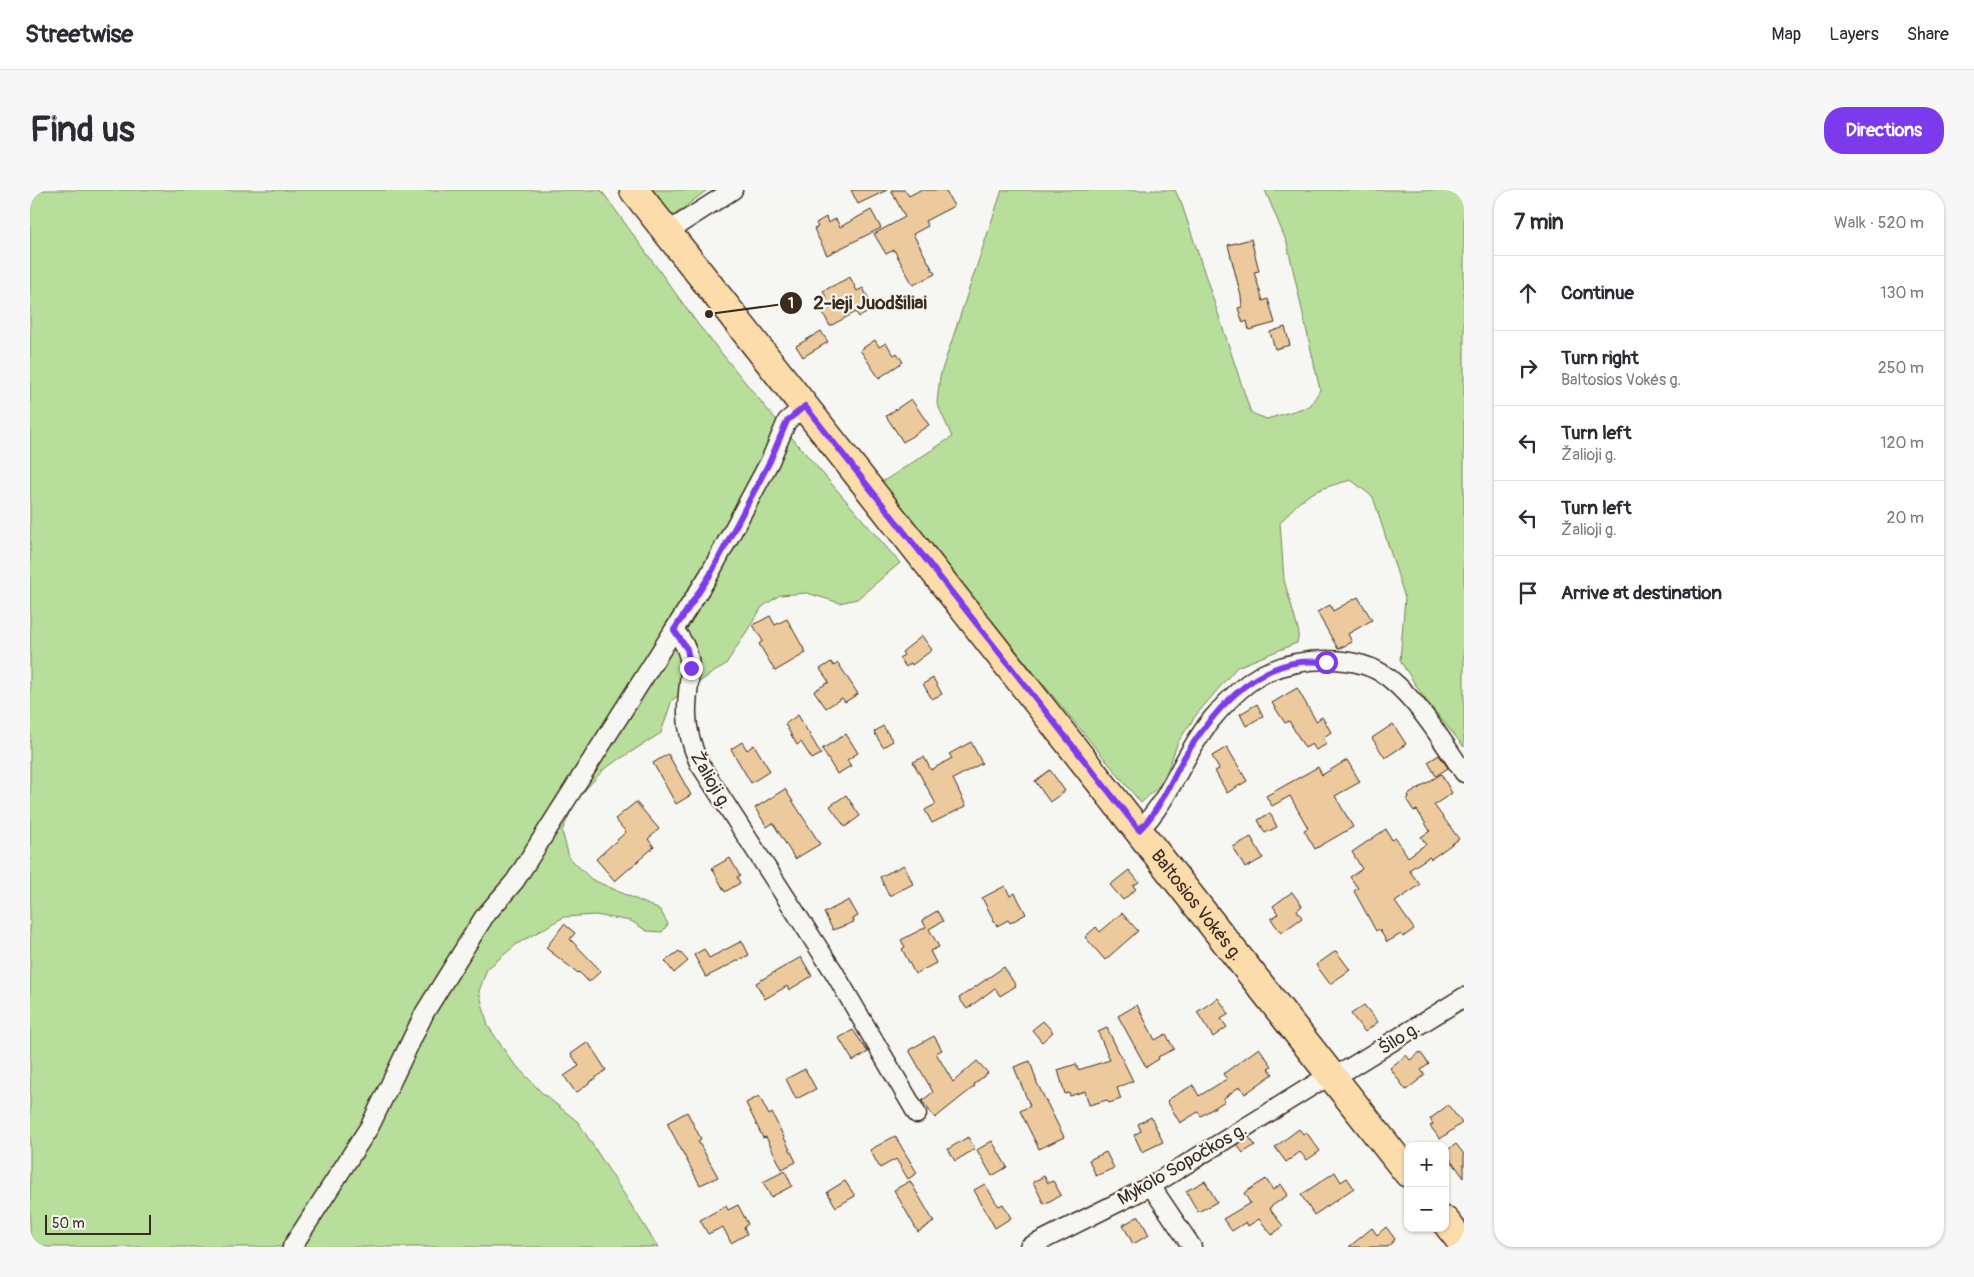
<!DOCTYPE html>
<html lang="en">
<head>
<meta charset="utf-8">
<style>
	body { margin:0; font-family:Pangolin,sans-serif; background:#f7f7f7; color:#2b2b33 }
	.controls { position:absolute; right:15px; bottom:15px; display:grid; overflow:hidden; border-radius:10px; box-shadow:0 1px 4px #0004 }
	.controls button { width:45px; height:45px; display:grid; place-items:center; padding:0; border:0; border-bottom:1px solid #e1e1e2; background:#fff; color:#2b2b33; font:25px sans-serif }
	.scale { position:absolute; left:15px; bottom:12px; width:106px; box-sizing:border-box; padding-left:5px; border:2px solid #3b2a1e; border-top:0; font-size:14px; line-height:18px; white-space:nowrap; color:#3b2a1e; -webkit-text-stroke:4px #f6f6f2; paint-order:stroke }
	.stop { position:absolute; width:15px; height:15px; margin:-11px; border:4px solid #7c3aed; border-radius:50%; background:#fff }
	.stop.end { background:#7c3aed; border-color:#fff; box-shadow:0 1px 5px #0008 }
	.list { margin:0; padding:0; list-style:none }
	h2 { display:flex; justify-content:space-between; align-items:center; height:65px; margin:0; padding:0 20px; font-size:21px }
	h2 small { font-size:16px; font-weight:400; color:#7c7c81 }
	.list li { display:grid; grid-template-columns:32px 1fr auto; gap:15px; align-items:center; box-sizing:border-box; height:75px; padding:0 20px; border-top:1px solid #e1e1e2 }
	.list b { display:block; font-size:19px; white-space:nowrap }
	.list p { margin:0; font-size:16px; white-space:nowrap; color:#7c7c81 }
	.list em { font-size:16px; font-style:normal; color:#7c7c81 }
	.icon { flex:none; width:28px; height:28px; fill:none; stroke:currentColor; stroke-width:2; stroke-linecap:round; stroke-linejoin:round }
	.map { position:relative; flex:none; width:1434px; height:1057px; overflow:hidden; border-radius:20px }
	header { display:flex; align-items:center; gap:30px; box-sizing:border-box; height:70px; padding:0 25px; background:#fff; border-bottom:1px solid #e1e1e2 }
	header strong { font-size:24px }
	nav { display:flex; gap:28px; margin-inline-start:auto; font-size:18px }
	.intro { display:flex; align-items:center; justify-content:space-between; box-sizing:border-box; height:120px; padding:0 30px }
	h1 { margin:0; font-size:35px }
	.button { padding:12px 22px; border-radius:20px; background:#7c3aed; color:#fff; font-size:18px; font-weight:700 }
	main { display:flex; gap:30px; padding:0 30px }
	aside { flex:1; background:#fff; border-radius:20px; box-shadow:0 1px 4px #0004 }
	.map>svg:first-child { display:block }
	.green { fill:#b7de9a; stroke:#79845c }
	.building { fill:#ecca9d; stroke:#3b2a1e }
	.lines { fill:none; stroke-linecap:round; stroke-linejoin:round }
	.street-casing { stroke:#3b2a1e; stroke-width:21 }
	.primary-casing { stroke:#3b2a1e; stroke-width:31 }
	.street { stroke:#f6f6f2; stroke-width:18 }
	.primary { stroke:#fddcac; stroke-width:28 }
	.route { stroke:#7c3aed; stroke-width:6 }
	.labels { text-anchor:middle; stroke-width:4.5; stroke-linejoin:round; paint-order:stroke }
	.street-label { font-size:18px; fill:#3b2a1e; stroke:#f6f6f2 }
	.leader { fill:none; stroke:#3b2a1e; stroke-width:2 }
	.callout-dot { fill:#3b2a1e; stroke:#f6f6f2; stroke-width:2 }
	.mark-label { font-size:15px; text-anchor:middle; font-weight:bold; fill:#fff }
	.callout-label { font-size:19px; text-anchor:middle; font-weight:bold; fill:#3b2a1e; stroke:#f6f6f2; stroke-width:4.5; stroke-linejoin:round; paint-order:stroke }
</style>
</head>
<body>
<header>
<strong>Streetwise</strong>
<nav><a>Map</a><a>Layers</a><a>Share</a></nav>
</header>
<div class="intro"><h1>Find us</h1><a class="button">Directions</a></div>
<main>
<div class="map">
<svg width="1434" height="1057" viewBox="0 0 1434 1057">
	<rect width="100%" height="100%" fill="#f6f6f2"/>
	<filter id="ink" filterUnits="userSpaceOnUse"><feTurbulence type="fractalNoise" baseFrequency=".02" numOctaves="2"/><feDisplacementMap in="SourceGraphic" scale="10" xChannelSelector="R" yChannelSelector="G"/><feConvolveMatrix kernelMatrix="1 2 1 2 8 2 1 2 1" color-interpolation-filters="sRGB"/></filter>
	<g filter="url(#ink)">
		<!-- green -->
		<g class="green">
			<path d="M0 0H571L667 133 737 219 870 373 827 409 810 413 777 403 750 405 732 417 696 474 642 510 631 543 574 579 546 610 532 641 539 667 561 689 630 720 638 734 632 742 617 741 601 731 565 725 534 727 487 754 457 779 449 801 458 836 481 870 511 902 548 932 628 1057H0Z"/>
			<path d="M615 0H677L638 30Z"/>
			<path d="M972 0H1145L1152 15 1221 223 1237 229 1280 216 1290 200 1257 53 1235 0H1434V557L1395 509 1370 471 1375 408 1343 307 1321 290C1284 300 1275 303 1250 333L1254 390 1269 443 1267 453 1207 477 1166 525 1148 552 1133 592 1111 613 849 294 922 247 907 213 910 186Z"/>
		</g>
		<!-- building -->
		<g class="building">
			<path d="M821 0H857L828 14Z"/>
			<path d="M861 0H875L879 6 890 0H915L924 16 895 31 898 36 883 44 905 84 883 95 864 60 856 64 844 44 875 27Z"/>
			<path d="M841 20 851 38 797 65 784 39 788 37 786 33 796 27 798 33 806 29 810 37Z"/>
			<path d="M1221 49 1229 81 1224 82 1233 111 1238 109 1245 133 1219 140 1217 131 1213 133 1208 118 1212 117 1211 106 1198 55Z"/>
			<path d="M820 87 827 101 833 98 844 119 829 127 826 122 800 136 788 114 797 109 793 101Z"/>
			<path d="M1255 137 1260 155 1245 159 1240 142Z"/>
			<path d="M791 141 798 152 773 167 766 156Z"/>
			<path d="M845 150 849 157 856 153 864 165 867 163 873 172 849 188 830 160Z"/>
			<path d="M881 209 899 235 873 252 856 226Z"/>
			<path d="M1328 407 1342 430 1318 444 1322 452 1308 459 1287 422 1300 415 1303 421Z"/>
			<path d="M740 426 745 435 757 429 776 463 745 481 729 454 733 451 723 435Z"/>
			<path d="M892 446 902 460 882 475 881 473 876 477 869 468 874 465 872 462Z"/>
			<path d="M801 472 804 476 808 473 828 504 815 512 812 508 796 518 784 501 799 492 790 479Z"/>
			<path d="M903 488 912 504 902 509 893 494Z"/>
			<path d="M1267 498 1286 531 1292 527 1301 542 1293 548 1297 554 1286 560 1282 554 1275 558 1259 531 1255 533 1242 513Z"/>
			<path d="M1227 514 1233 526 1216 536 1210 524Z"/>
			<path d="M768 525 791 564 782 569 771 552 767 555 755 534Z"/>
			<path d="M1363 534 1376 554 1355 568 1342 548Z"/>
			<path d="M853 536 863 551 853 557 844 542Z"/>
			<path d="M816 544 828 563 817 570 821 576 807 584 792 559Z"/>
			<path d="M712 552 717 560 724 555 740 581 721 593 701 559Z"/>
			<path d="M941 552 952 573 923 589 936 616 902 633 895 620 906 614 883 572 894 567 901 580 922 568 919 564Z"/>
			<path d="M1197 557 1217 591 1197 603 1185 581 1189 579 1182 566Z"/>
			<path d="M638 564 661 605 646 614 623 573Z"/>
			<path d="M1409 565 1418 578 1406 586 1398 572Z"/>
			<path d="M1317 570 1330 592 1305 606 1323 637 1285 659 1274 640 1278 638 1260 606 1242 616 1236 606 1288 577 1292 585Z"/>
			<path d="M1020 580 1035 601 1020 612 1005 591Z"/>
			<path d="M1411 584 1422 603 1404 615 1429 649 1401 669 1399 667 1379 680 1390 695 1365 712 1384 739 1373 747 1371 744 1357 752 1349 739 1346 741 1324 701 1328 698 1320 687 1332 679 1322 662 1356 639 1362 650 1366 648 1378 667 1396 654 1391 647 1400 641 1387 620 1384 621 1376 609 1379 608 1378 605Z"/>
			<path d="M755 599 790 654 765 669 743 633 737 637 725 618Z"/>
			<path d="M816 605 830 626 815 637 800 616Z"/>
			<path d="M606 612 629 639 618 649 624 657 585 691 566 669 596 642 585 629Z"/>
			<path d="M1240 623 1247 637 1235 643 1228 630Z"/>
			<path d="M1221 647 1233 668 1215 678 1203 657Z"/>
			<path d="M700 668 710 686 707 687 710 693 695 702 682 678Z"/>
			<path d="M874 675 883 694 859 706 850 687Z"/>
			<path d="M1099 680 1109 692 1103 696 1106 699 1093 710 1080 695Z"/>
			<path d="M975 696 980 706 985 703 996 724 980 733 978 730 967 736 952 708Z"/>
			<path d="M1262 702 1272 716 1267 720 1272 728 1251 743 1241 729 1248 724 1243 716Z"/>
			<path d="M819 710 828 726 823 729 824 732 803 740 794 723Z"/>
			<path d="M907 721 913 731 899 739 909 757 900 761 906 773 885 784 872 759 875 757 871 750 896 737 892 730Z"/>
			<path d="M1092 723 1108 741 1075 770 1055 747 1066 737 1070 742Z"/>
			<path d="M534 734 545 743 540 749 571 781 559 792 549 782 548 783 516 758Z"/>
			<path d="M712 751 719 765 676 787 664 765 674 759 679 768Z"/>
			<path d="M649 761 658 771 644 783 635 771Z"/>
			<path d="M1306 761 1320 780 1300 794 1286 775Z"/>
			<path d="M771 767 782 786 759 800 757 796 735 809 726 793Z"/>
			<path d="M974 777 986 796 970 806 965 798 937 819 929 808Z"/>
			<path d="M1188 808 1199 824 1191 829 1197 837 1183 847 1167 822Z"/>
			<path d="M1107 815 1125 850 1136 844 1144 859 1128 867 1129 869 1116 877 1088 826Z"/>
			<path d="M1334 815 1348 832 1335 842 1321 824Z"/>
			<path d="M1013 831 1023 842 1012 852 1002 840Z"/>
			<path d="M1077 838 1103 891 1087 898 1091 909 1079 913 1077 910 1059 915 1055 901 1040 906 1039 903 1035 904 1028 880 1046 874 1048 880 1080 870 1068 842Z"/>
			<path d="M823 840 838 862 823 871 809 848Z"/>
			<path d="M904 846 912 860 906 863 923 892 947 871 958 883 944 894 945 896 905 928 892 911 903 902 879 860Z"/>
			<path d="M558 852 576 880 546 903 534 886 549 876 541 864Z"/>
			<path d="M1229 858 1242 876 1238 878 1243 884 1215 904 1210 896 1193 909 1195 911 1171 926 1168 922 1150 933 1137 911 1139 909 1163 895 1169 906 1197 889 1193 884Z"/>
			<path d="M1390 862 1399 874 1391 880 1395 885 1376 900 1360 878 1376 865 1380 870Z"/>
			<path d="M1000 871 1007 893 1034 947 1009 959 990 921 1000 916 984 877Z"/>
			<path d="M775 879 786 899 766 909 756 889Z"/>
			<path d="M729 906 739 925 742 923 766 972 752 979 736 947 733 948 716 913Z"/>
			<path d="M1418 915 1432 933 1410 949 1400 936 1403 934 1400 929Z"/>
			<path d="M657 922 671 949 668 951 688 987 670 995 637 933Z"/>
			<path d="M1121 927 1133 952 1112 962 1104 945 1111 941 1108 934Z"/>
			<path d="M1269 939 1273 944 1276 942 1290 961 1277 970 1270 962 1256 972 1245 957Z"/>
			<path d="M865 946 887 983 878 989 866 969 850 978 840 960Z"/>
			<path d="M938 947 945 959 925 971 918 959Z"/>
			<path d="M1219 947 1225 955 1213 963 1207 955Z"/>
			<path d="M962 951 977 977 962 986 947 960Z"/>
			<path d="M1426 954 1434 964V988L1415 962Z"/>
			<path d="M1076 962 1084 978 1066 986 1059 970Z"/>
			<path d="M755 981 762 996 741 1007 733 992Z"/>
			<path d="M1305 982 1311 992 1317 988 1324 998 1284 1025 1271 1005Z"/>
			<path d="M1014 986 1018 993 1023 991 1031 1005 1014 1014 1003 992Z"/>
			<path d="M1236 989 1243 1000 1251 994 1258 1005 1239 1018 1253 1036 1242 1045 1229 1029 1218 1036 1216 1032 1202 1041 1193 1029 1220 1013 1214 1003Z"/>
			<path d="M815 991 825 1006 806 1017 797 1002Z"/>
			<path d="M880 991 904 1032 888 1042 864 1000Z"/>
			<path d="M1175 991 1187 1012 1168 1022 1156 1001Z"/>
			<path d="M955 994 965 1011 969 1016 973 1014 981 1028 965 1038 944 1000Z"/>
			<path d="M708 1015 718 1034 714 1037 717 1044 701 1053 693 1037 678 1044 670 1030 696 1016 698 1020Z"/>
			<path d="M1109 1026 1119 1045 1103 1054 1093 1035Z"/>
			<path d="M1356 1037 1365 1049 1358 1057H1319L1342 1038 1347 1045Z"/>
		</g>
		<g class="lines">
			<defs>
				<g id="street">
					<path d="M637 42 703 0"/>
					<path d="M775 216 757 231 740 271 679 385 644 440C670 469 656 490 657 524 657 542 662 557 669 573L804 782 887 924"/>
					<path d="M1109 640C1141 609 1153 564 1181 530 1196 512 1215 492 1235 483 1271 467 1327 463 1359 488 1390 513 1412 551 1434 583"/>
					<path d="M1121 996 1162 1057"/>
					<path d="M262 1057 340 936 395 822 454 727 485 691 644 440"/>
					<path d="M999 1057 1121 996 1285 894 1318 879 1434 807"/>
				</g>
				<g id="primary">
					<path id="s1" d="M604 0 1378 983"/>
					<path d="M1415 1031 1434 1055"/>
				</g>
			</defs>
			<!-- street casing -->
			<use href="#street" class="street-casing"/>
			<!-- primary casing -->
			<use href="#primary" class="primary-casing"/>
			<!-- street -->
			<use href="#street" class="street"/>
			<!-- primary -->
			<use href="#primary" class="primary"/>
		</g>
	</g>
	<g class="lines" filter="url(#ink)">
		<!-- route -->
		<path class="route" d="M661 478 657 459 644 440 680 385 740 271 757 231 775 216 1109 640C1131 619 1140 592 1155 566 1180 525 1220 478 1270 472 1278 471 1288 472 1296 472"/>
	</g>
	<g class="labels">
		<!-- street labels -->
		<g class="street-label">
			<text transform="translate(681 590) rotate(60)" y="6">Žalioji g.</text>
			<text dy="6" stroke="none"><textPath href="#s1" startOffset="910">Baltosios Vokės g.</textPath></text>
			<text transform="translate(1369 848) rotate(-32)" y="6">Šilo g.</text>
			<text transform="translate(1152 974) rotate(-30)" y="6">Mykolo Sopočkos g.</text>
		</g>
	</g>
	<!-- callouts -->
	<path class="leader" d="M679 124L761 113"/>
	<g class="callout-dot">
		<circle cx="679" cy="124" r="5"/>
		<circle cx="761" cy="113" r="12"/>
	</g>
	<g class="mark-label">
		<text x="761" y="118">1</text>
	</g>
	<g class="callout-label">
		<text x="840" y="119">2-ieji Juodšiliai</text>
	</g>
</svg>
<div class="controls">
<button>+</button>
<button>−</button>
</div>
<div class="scale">50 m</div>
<div class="stop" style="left:1296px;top:472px"></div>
<div class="stop end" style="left:661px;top:478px"></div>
</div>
<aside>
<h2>7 min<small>Walk · 520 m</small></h2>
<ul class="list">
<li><svg class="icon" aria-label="ahead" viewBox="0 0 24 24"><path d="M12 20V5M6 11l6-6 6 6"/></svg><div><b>Continue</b></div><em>130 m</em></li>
<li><svg class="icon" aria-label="right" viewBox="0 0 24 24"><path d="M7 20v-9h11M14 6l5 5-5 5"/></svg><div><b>Turn right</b><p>Baltosios Vokės g.</p></div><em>250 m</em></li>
<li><svg class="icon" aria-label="left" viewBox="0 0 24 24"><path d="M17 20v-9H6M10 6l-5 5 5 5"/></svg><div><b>Turn left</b><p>Žalioji g.</p></div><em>120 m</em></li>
<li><svg class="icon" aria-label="left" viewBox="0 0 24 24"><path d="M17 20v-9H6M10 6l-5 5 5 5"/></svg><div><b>Turn left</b><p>Žalioji g.</p></div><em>20 m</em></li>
<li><svg class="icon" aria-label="arrive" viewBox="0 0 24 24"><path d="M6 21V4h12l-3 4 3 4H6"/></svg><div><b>Arrive at destination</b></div></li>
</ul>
</aside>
</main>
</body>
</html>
